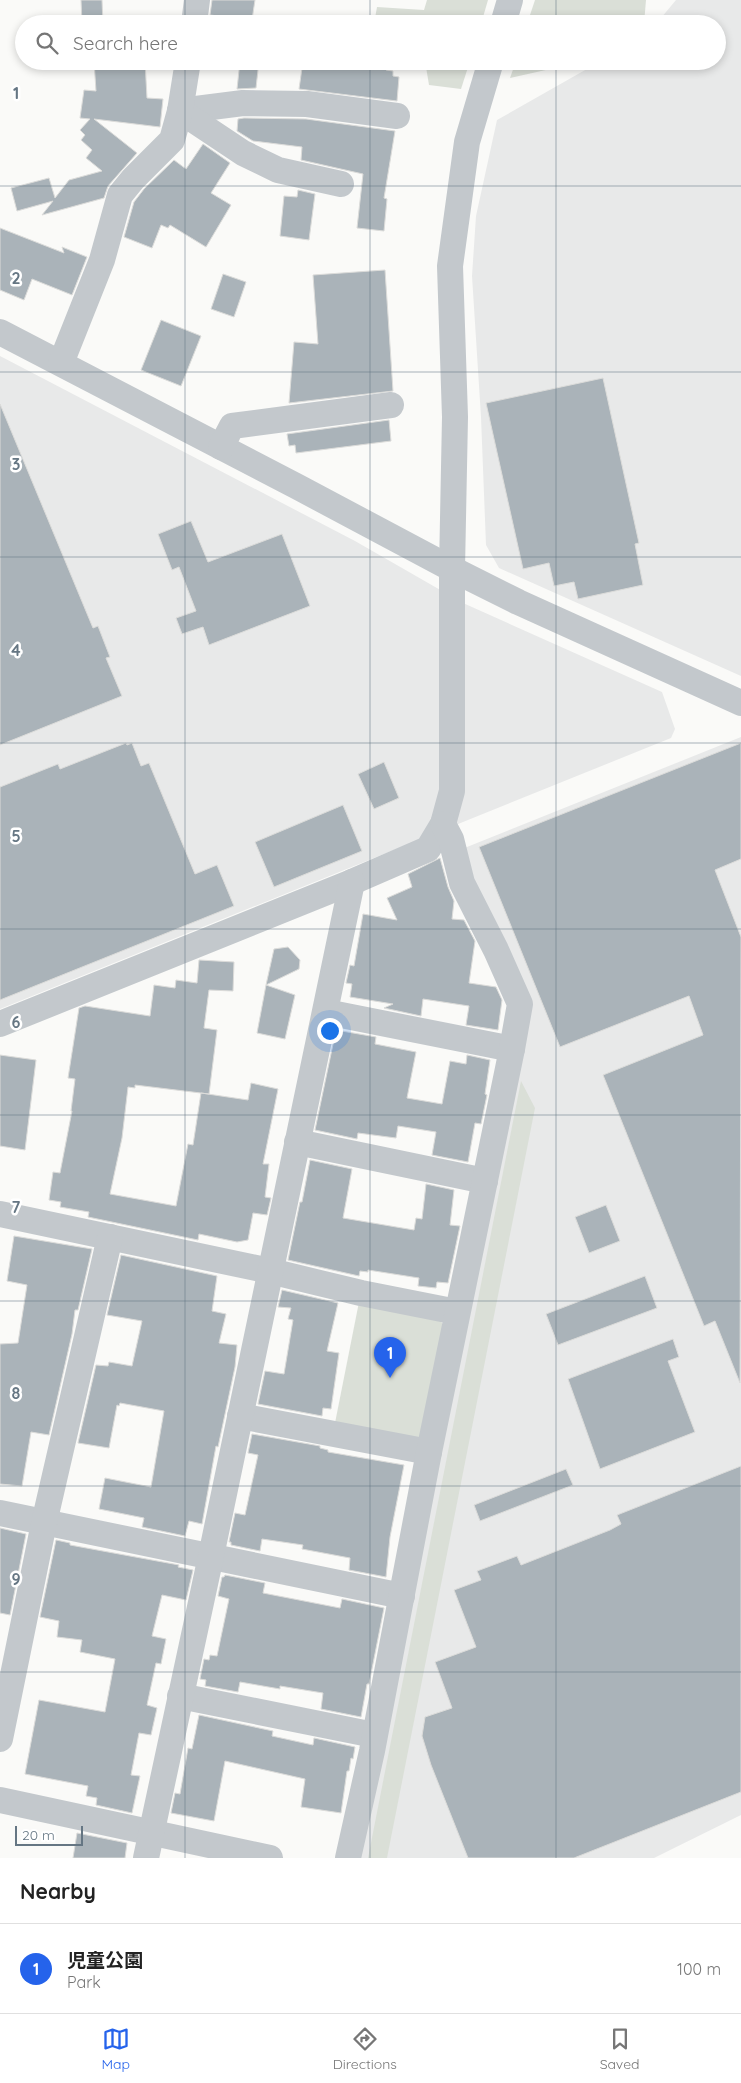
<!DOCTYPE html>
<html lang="en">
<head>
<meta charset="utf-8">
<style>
	body { margin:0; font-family:Quicksand,"Noto Sans JP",sans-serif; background:#f2f2f2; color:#222 }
	.scale { position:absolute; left:15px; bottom:12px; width:68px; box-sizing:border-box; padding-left:5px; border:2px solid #657683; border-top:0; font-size:14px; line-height:18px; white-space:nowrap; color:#657683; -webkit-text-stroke:4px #fff; paint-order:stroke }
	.you { position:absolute; left:329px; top:1030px; width:18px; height:18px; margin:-12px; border:4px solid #fff; border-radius:50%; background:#1a73e8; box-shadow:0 0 0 8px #1a73e833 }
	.badge { display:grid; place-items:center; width:32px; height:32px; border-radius:50%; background:#2563eb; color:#fff; font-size:16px; font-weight:700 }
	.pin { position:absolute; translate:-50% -41px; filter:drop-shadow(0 1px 2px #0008) }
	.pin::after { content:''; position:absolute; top:26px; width:18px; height:15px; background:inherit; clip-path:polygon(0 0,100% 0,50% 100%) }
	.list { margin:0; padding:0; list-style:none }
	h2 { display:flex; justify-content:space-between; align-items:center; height:65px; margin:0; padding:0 20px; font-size:21px }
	h2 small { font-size:16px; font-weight:400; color:#767676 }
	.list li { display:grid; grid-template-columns:32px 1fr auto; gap:15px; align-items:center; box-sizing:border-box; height:90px; padding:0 20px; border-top:1px solid #e0e0e0 }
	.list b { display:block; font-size:19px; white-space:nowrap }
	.list p { margin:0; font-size:16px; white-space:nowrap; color:#767676 }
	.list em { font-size:16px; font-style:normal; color:#767676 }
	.icon { flex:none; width:28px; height:28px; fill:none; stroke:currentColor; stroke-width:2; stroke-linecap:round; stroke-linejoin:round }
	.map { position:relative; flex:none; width:741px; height:1858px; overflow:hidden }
	.search { position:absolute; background:#fff; box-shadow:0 2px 8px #0003; left:15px; right:15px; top:15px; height:55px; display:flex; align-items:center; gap:12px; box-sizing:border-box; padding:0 18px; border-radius:28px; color:#767676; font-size:19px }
	.sheet { height:155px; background:#fff }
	nav { display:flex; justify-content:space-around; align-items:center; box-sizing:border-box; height:70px; border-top:1px solid #e0e0e0; background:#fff; font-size:14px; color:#767676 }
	nav a { display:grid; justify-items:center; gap:2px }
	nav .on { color:#2563eb }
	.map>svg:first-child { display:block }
	.built { fill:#e8e9e9 }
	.green { fill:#dadfd7 }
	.building { fill:#aab3b9; stroke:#dcdcda }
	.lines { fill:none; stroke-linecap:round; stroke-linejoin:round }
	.minor { stroke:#c3c8cc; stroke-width:26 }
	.grid { fill:none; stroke:#657683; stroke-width:1; stroke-opacity:0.55 }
	.grid-label { font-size:16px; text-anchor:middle; font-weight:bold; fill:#657683; stroke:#fff; stroke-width:5; stroke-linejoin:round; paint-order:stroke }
</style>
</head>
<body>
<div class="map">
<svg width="741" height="1858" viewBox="0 0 741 1858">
	<rect width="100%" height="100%" fill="#fafaf8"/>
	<!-- built -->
	<g class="built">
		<path d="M676 0H741V676L499 568 486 545 481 417 472 276 476 216 497 120 601 61H717V24H656Z"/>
		<path d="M0 356 355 541 463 603 662 692 675 729 671 738 0 1009Z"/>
		<path d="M741 737V1815L654 1858H360L528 1004 466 868 462 849Z"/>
	</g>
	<!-- green -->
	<g class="green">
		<path d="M427 0H488L481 24H374L377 7 424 10Z"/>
		<path d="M535 0H646L644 24H527Z"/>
		<path d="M425 61H470L461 89 429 85Z"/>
		<path d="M516 61H586L510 78Z"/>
		<path d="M521 1081 535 1108 387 1858H368Z"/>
		<path d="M359 1302 440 1319 445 1329 425 1435 417 1442 334 1428Z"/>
	</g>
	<!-- building -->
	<g class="building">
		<path d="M81 0H102L103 24H82Z"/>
		<path d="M212 0H255L252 20 210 15Z"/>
		<path d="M94 61H145L147 98 163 99 160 127 94 119 137 153 108 186 104 198 42 215 53 201 17 211 11 188 49 178 55 198 69 180 102 171 86 158 92 150 81 140 85 135 80 130 90 119 80 118 84 90 96 91Z"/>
		<path d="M240 61H259L256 88 237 89Z"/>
		<path d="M303 61H387L386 70 393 71V76L399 77 397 101 299 89Z"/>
		<path d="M244 118 306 119 395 131 384 198 387 199 384 231 357 228 363 174 301 160 302 147 253 141 237 131 238 119Z"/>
		<path d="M203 144 230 163 211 193 231 205 206 247 170 225 168 228 161 225 152 248 124 237 134 202 144 189 174 160 186 169Z"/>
		<path d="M298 190 315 194 309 240 280 236 284 196 297 197Z"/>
		<path d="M0 228 64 253 62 247 87 257 72 295 32 279 24 300 0 290Z"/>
		<path d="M385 270 393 391 289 403 294 342 318 344 313 275Z"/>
		<path d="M223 274 246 282 234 317 211 309Z"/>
		<path d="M161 320 201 336 181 386 141 370Z"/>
		<path d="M603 378 639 543 635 544 643 585 578 599 574 582 554 586 549 563 523 569 486 403Z"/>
		<path d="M0 404 93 628 98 626 110 657 106 658 122 696 0 745Z"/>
		<path d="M389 420 391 441 296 453 295 445 289 446 287 434Z"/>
		<path d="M191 521 208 562 282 534 310 606 209 645 203 627 182 634 176 618 196 611 179 567 172 570 158 534Z"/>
		<path d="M126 743 127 745 132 743 141 766 149 763 195 874 217 865 234 906 0 1000V787L58 764 60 769Z"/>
		<path d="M741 743V859L715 870 741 937 740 1383 715 1321 704 1326 603 1075 703 1035 689 996 560 1047 479 847Z"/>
		<path d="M384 762 399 798 374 809 358 774Z"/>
		<path d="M343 805 362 851 274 887 255 842Z"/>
		<path d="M440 858 448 887 454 901 452 919 464 920 475 941 469 983 496 987 502 1000 498 1030 466 1025 469 1006 423 999 421 1016 384 1008 393 1004 350 997 352 984 346 983 350 965 354 966 363 914 397 920 387 898 412 887 408 874Z"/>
		<path d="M288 947 300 960 299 969 266 985 274 949Z"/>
		<path d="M199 960 234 962 233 991 209 990 204 1028 217 1030 209 1094 135 1085V1088L128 1087 122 1138 110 1194 176 1206 188 1144 193 1145 201 1093 248 1100 251 1083 278 1089 263 1164H269L265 1197 271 1198 267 1215 253 1213 248 1240 237 1242 199 1234 198 1240 88 1217 89 1212 60 1207 61 1202 49 1200 53 1172 60 1173 72 1111H71L75 1079 68 1078 79 1008 85 1006 150 1016 154 985 175 988 176 980 197 983Z"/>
		<path d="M266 985 295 995 285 1039 257 1033Z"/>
		<path d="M336 1030 376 1037 375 1044 416 1052 407 1098 442 1104 450 1061 466 1064 467 1055 490 1060 485 1094 487 1095 481 1124 475 1123 468 1162 432 1155 436 1132 398 1126 396 1138 358 1133 357 1139 315 1130Z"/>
		<path d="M0 1055 36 1060 25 1150 0 1146Z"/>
		<path d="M310 1160 352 1169 343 1218 414 1230 416 1218 422 1219 426 1184 454 1190 450 1225 460 1226 448 1283 437 1282 436 1288 418 1286 419 1278 368 1270V1272L360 1271 359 1276 288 1260 300 1202H302Z"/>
		<path d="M606 1205 620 1241 589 1253 575 1217Z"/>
		<path d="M14 1236 92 1249 78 1310H75L72 1334 49 1435 31 1432 22 1486 0 1484V1344L18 1343 27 1285 7 1281Z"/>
		<path d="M121 1255 217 1276 212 1311 226 1314 219 1343 237 1345 235 1367 218 1447 216 1446 202 1524 189 1521 185 1536 142 1527 144 1518 99 1509 105 1478 151 1487 164 1411 120 1403 119 1406 117 1405 109 1448 78 1443 96 1365 108 1366 109 1362 132 1366 142 1321 107 1315Z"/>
		<path d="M645 1276 657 1308 558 1345 546 1314Z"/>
		<path d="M282 1290 338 1303 327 1351 339 1353 331 1409 323 1408 322 1416 258 1404 265 1371 284 1374 293 1320 288 1319 291 1308 278 1307Z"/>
		<path d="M673 1339 679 1357 668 1361 695 1432 600 1469 568 1379Z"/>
		<path d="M252 1434 320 1446V1448L328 1450V1452L404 1465 390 1537 386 1577 349 1570 350 1558 302 1549 303 1545 262 1539 260 1551 231 1545V1542H229L235 1513 245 1515 258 1455 248 1453Z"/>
		<path d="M741 1466V1792L574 1858H468L431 1765 422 1736 425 1717 452 1708 435 1662 476 1647 454 1590 481 1580 477 1571 517 1556 521 1565 610 1530 621 1524 617 1515Z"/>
		<path d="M566 1469 573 1485 480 1521 474 1505Z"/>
		<path d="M0 1528 26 1534 10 1615 0 1613Z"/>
		<path d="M56 1540 70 1543V1545L179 1565 178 1567 193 1570 186 1600 162 1595 152 1636 166 1639 161 1664 156 1663 147 1705 157 1708 151 1735 139 1733 131 1775 140 1776 132 1813 96 1805 97 1798 86 1796 88 1786 25 1774 39 1700 105 1712 115 1659 80 1652 82 1640 57 1637 59 1621 40 1617Z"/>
		<path d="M225 1575 265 1583 263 1593 340 1608 342 1599 384 1608 369 1684H367L361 1717 321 1709 323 1693 280 1686V1689L240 1682 238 1692 205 1686 206 1680 200 1679 204 1659 209 1660 210 1655 217 1656 229 1599 218 1596 222 1577H224Z"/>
		<path d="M199 1715 273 1731 272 1736 313 1745 314 1738 355 1747 353 1759 351 1758 349 1771H347L341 1813 301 1807 305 1779 225 1761 214 1821 171 1813 175 1793 180 1794 188 1748 192 1749Z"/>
		<path d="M77 1833 127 1843 125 1858H73Z"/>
	</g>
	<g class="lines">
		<!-- minor -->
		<g class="minor">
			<path d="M194 24 197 0"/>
			<path d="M503 24 510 0"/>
			<path d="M180 111 243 103 307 104 397 116"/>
			<path d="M180 111 243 153 278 170 341 184"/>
			<path d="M0 332 298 487 452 569 518 602 741 703"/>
			<path d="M61 363 102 260 120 195 133 179 172 140 180 111 188 61"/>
			<path d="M221 447 232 426 391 405"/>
			<path d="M326 1012 512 1049"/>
			<path d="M0 1024 352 882 428 849 443 824 452 791V569L455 417 450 266 467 142 491 61"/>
			<path d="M297 1142 485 1181"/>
			<path d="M0 1214 270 1271 361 1293 457 1312"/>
			<path d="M240 1416 429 1452"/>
			<path d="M0 1513 402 1596"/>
			<path d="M180 1696 374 1735"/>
			<path d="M0 1739 44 1523 110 1237"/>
			<path d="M0 1800 270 1858"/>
			<path d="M146 1858 211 1556 352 882"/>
			<path d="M348 1858 372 1751 429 1452 512 1049 520 1004 496 950 462 883 451 839 443 824"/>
		</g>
	</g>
	<!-- grid -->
	<path class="grid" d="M185 0V24M370 0V24M556 0V24M185 61V1858M370 61V1858M556 61V1858M0 186H741M0 372H741M0 557H741M0 743H741M0 929H741M0 1115H741M0 1301H741M0 1486H741M0 1672H741"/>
	<g class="grid-label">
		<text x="16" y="99">1</text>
		<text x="16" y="284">2</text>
		<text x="16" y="470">3</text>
		<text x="16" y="656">4</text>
		<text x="16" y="842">5</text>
		<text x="16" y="1028">6</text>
		<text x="16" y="1213">7</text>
		<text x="16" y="1399">8</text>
		<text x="16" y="1585">9</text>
	</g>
</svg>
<div class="scale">20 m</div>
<div class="you"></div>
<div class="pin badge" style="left:390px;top:1378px">1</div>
<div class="search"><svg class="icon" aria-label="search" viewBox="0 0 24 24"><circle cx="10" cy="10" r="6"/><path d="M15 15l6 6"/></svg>Search here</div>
</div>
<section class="sheet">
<h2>Nearby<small></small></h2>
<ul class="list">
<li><span class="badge">1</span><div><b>児童公園</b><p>Park</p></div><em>100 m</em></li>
</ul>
</section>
<nav>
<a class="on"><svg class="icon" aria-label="map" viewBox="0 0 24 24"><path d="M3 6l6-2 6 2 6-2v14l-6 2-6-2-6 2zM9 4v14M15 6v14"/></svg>Map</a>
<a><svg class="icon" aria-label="directions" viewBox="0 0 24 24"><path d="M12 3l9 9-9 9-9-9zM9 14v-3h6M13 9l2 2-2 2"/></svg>Directions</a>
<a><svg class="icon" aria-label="saved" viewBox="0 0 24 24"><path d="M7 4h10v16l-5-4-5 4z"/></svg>Saved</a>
</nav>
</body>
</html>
